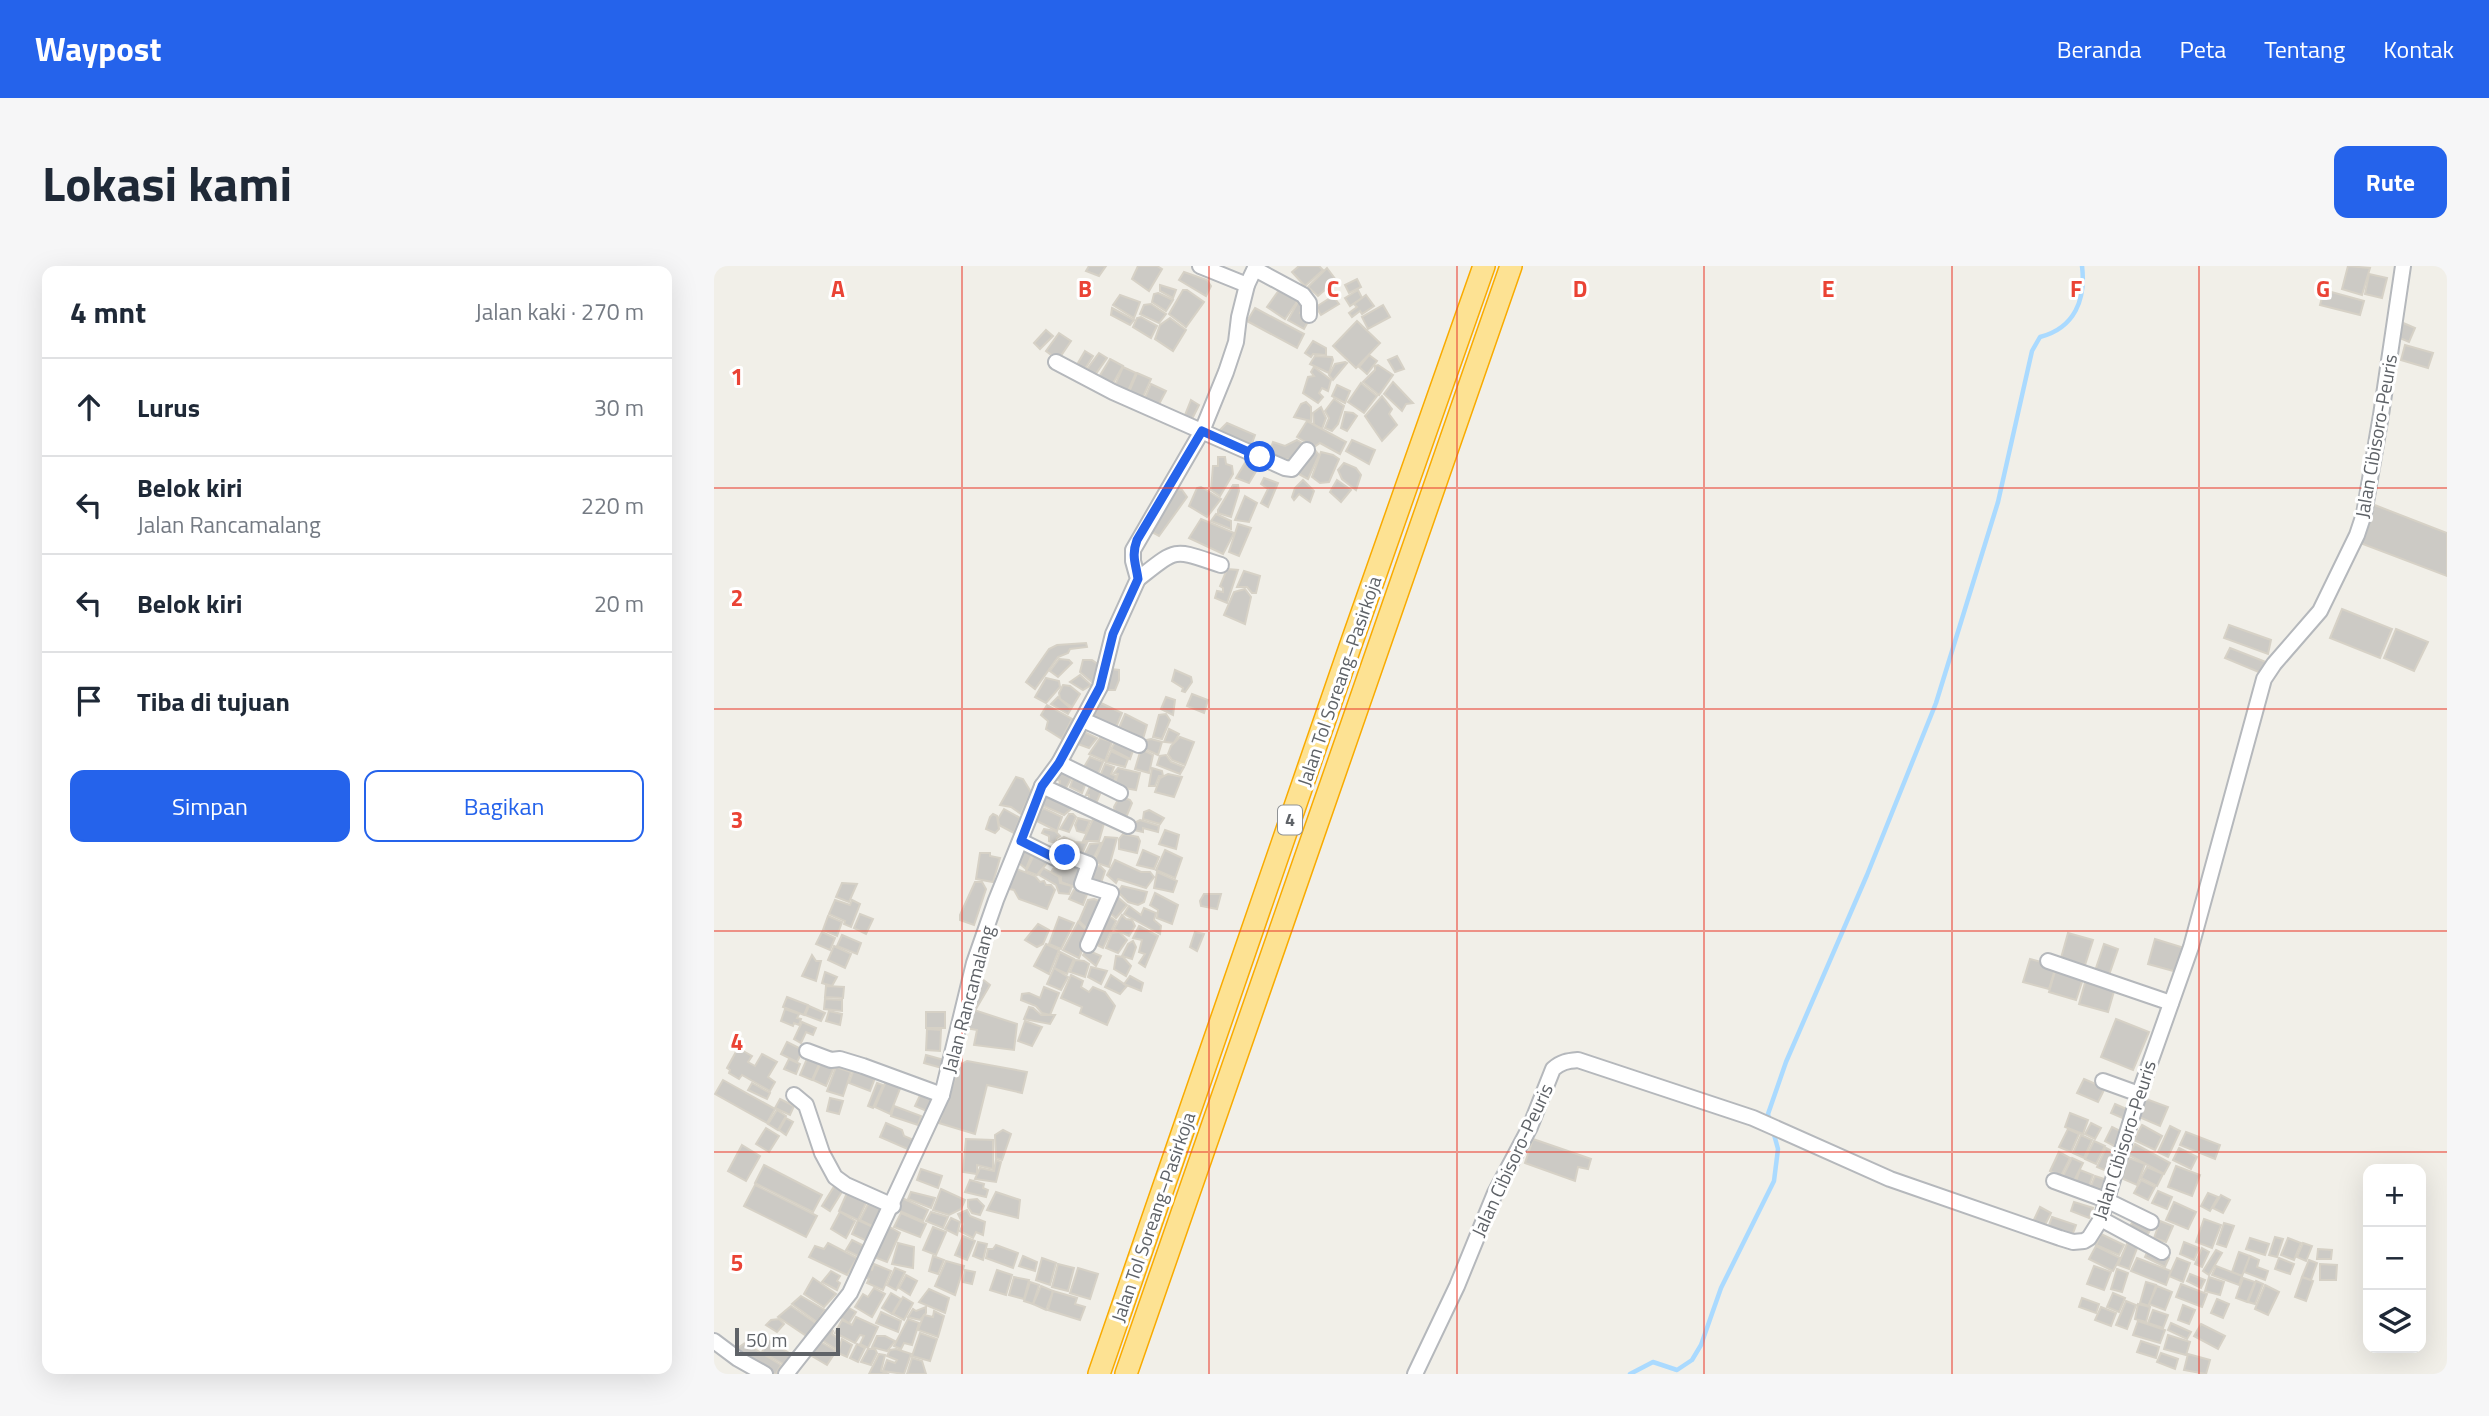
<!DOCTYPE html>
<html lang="id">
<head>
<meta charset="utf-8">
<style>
	body { margin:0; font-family:"Titillium Web",sans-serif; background:#f6f6f7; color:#1f2937 }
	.controls { position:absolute; right:21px; bottom:21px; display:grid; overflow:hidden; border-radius:14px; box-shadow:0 7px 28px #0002 }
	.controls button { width:63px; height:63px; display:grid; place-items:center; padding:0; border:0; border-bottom:2px solid #e0e1e3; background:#fff; color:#1f2937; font:35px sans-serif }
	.scale { position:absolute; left:21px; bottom:18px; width:105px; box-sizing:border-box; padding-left:7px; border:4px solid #5f6368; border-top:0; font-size:19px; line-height:24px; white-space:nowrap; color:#5f6368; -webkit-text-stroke:5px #fff; paint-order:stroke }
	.stop { position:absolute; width:21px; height:21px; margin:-16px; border:5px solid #2563eb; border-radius:50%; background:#fff }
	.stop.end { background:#2563eb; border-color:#fff; box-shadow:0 2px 7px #0008 }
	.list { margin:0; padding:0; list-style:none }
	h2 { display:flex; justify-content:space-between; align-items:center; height:91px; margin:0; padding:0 28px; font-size:30px }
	h2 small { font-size:23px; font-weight:400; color:#747a83 }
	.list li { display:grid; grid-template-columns:46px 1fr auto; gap:21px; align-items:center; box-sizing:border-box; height:98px; padding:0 28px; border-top:2px solid #e0e1e3 }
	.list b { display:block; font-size:26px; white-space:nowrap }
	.list p { margin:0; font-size:23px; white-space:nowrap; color:#747a83 }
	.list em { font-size:23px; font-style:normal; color:#747a83 }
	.actions { display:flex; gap:14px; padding:21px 28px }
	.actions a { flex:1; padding:16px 0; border:2px solid #2563eb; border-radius:14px; text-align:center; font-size:24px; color:#2563eb }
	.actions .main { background:#2563eb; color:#fff }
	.icon { flex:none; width:38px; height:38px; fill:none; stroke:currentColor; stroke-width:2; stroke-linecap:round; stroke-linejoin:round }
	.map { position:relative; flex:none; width:1733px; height:1108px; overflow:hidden; border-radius:14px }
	header { display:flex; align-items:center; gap:42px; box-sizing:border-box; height:98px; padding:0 35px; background:#2563eb; color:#fff }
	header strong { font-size:33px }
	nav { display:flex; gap:38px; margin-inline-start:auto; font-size:24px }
	.intro { display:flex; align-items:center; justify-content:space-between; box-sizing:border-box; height:168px; padding:0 42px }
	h1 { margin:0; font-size:49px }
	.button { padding:18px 32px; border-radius:14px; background:#2563eb; color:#fff; font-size:24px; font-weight:700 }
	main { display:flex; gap:42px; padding:0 42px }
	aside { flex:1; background:#fff; border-radius:14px; box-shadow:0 7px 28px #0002 }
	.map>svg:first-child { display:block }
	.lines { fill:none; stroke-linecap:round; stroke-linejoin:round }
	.stream { stroke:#aadaff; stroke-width:4.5 }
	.building { fill:#cccac5; stroke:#d6d1c6; stroke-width:2 }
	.minor-casing { stroke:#b5b8bc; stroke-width:18 }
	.highway-casing { stroke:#f9ab00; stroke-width:24 }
	.minor { stroke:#fff; stroke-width:14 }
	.highway { stroke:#fde293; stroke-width:21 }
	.route { stroke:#2563eb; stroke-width:9 }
	.grid { fill:none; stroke:#ea4335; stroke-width:2; stroke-opacity:0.55 }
	.labels { text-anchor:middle; stroke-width:6; stroke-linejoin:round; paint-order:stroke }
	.shield { fill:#fff; stroke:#8f9295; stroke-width:2 }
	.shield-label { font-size:18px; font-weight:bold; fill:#5f6368 }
	.street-label { font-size:19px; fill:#5f6368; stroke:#fff }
	.grid-label { font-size:23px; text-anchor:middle; font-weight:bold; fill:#ea4335; stroke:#fff; stroke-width:6; stroke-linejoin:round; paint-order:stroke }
</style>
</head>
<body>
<header>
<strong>Waypost</strong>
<nav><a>Beranda</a><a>Peta</a><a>Tentang</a><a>Kontak</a></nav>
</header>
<div class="intro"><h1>Lokasi kami</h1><a class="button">Rute</a></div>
<main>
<aside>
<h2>4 mnt<small>Jalan kaki · 270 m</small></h2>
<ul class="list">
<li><svg class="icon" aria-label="ahead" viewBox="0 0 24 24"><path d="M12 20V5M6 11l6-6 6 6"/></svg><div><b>Lurus</b></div><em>30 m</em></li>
<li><svg class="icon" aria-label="left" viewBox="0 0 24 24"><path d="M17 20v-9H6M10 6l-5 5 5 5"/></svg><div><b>Belok kiri</b><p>Jalan Rancamalang</p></div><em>220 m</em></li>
<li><svg class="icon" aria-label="left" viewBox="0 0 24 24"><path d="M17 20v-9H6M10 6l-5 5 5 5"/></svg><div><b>Belok kiri</b></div><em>20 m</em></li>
<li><svg class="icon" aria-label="arrive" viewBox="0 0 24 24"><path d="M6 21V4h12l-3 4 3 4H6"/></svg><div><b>Tiba di tujuan</b></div></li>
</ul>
<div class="actions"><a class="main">Simpan</a><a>Bagikan</a></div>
</aside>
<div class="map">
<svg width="1733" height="1108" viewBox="0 0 1733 1108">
	<rect width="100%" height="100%" fill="#f1efe8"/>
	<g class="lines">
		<!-- stream -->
		<g class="stream">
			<path d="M1056 856 1054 848 1072 796 1153 609 1222 437 1284 236 1318 85 1326 71C1361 62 1372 33 1368 0"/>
			<path d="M916 1108 939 1096 963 1104 978 1094 987 1079 1007 1022 1060 915 1064 883 1059 865"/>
		</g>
	</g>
	<!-- building -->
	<g class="building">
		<path d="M375 0H392L385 10 372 5Z"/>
		<path d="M424 0H443L448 3 435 25 418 13Z"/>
		<path d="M585 0H605L609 4 591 20 578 6Z"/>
		<path d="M1634 0 1656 2 1648 29 1628 23Z"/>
		<path d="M613 2 622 14 604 30 594 21Z"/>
		<path d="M470 6 493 14 497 20 492 30 465 14Z"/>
		<path d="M1655 8 1673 12 1668 32 1651 28Z"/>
		<path d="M643 13 647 21 635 27 631 19Z"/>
		<path d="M446 19 462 24 459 32 446 25Z"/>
		<path d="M575 22 587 30 571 53 553 41 565 24 571 28Z"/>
		<path d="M469 24H473L490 36 472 61 455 48Z"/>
		<path d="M644 24 648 32 636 40 631 32Z"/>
		<path d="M1610 24 1650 35 1646 49 1606 39Z"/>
		<path d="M444 27 459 34 452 45 438 36 440 28Z"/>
		<path d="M406 29 426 36 420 52 399 39Z"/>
		<path d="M652 29 660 40 648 48 646 45 638 51 635 47 643 41 640 38Z"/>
		<path d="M619 30 625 38 607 49 602 41Z"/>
		<path d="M586 32 592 36 586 47 596 52 590 63 574 54Z"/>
		<path d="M437 38 452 48 445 57 426 48 430 39Z"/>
		<path d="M669 39 676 51 654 63 648 51Z"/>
		<path d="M398 42 420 54 416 59 397 49Z"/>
		<path d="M541 42 590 68 583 82 533 55Z"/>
		<path d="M427 51 443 60 437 72 419 61 423 52Z"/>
		<path d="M456 52 472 64 459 85 441 73 446 59Z"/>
		<path d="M643 55 666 77 642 102 619 80Z"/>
		<path d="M1687 56 1701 62 1695 76 1681 70Z"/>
		<path d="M332 64 339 70 326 83 320 77Z"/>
		<path d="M345 67 357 75 344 94 332 85Z"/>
		<path d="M599 75 612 82V89L599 88 597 91 591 87Z"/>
		<path d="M1691 79 1719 87 1714 102 1687 94Z"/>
		<path d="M371 85 379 90 369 106 361 102Z"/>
		<path d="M385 87 393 92 381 109 373 103Z"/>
		<path d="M655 89 663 95 653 108 645 101Z"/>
		<path d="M601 90 618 91 619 94 615 107 596 98Z"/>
		<path d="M683 90 690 103 681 106 674 94Z"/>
		<path d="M396 93 409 100 398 119 385 111Z"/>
		<path d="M631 96 633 97 619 114 615 109 621 98Z"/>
		<path d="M664 99 679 109 665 129 649 116 661 104V100Z"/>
		<path d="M409 101 422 107 414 125 401 119Z"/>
		<path d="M600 101 617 114 614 125 608 122 605 127 609 131 604 137 589 127 594 111 600 110 597 106Z"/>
		<path d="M423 107 437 113 429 131 415 126Z"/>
		<path d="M679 116 699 137 692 138 688 145 670 128Z"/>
		<path d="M647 117 663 130 650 147 634 136Z"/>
		<path d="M437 118 452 125 443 142 429 136Z"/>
		<path d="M623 119 636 125 631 137 618 130Z"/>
		<path d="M668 130 678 143 675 148 683 159 668 175 651 150Z"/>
		<path d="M620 133 630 140 624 158 618 165 611 162 615 152 611 145Z"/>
		<path d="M477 134 485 139 478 153 471 149Z"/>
		<path d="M592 136 597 141V155L580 151 587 138Z"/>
		<path d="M607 141 612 152 608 163 600 159 599 147Z"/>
		<path d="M631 146 639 147 643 150 633 165 627 162Z"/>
		<path d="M593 155 632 176 626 188 606 177 600 181 583 171Z"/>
		<path d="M513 157 541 169 537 180 514 172 505 165Z"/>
		<path d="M583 174 590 178 581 194 570 193 555 187 559 176 571 180Z"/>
		<path d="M638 174 661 184 655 198 632 185Z"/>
		<path d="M601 184 605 189 594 213 583 207 595 185Z"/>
		<path d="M607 186 619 189 625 193 615 216 606 217 598 211Z"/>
		<path d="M504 191H511L512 198 518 200 519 208 506 230 497 224 499 200H504Z"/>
		<path d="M532 195 544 202 535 217 522 212Z"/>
		<path d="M630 197 642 202 647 209 642 224 628 213 624 204Z"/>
		<path d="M550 212 564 217 554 241 547 237 554 223 547 218Z"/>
		<path d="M589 214 600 225 596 236 585 228 580 234 578 231 581 222Z"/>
		<path d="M623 214 637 224 627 236 616 226Z"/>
		<path d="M519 219H524L525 225 517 251 504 247V244Z"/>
		<path d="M487 221 507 233 493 251 475 240 483 222Z"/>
		<path d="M461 223 468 224 473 231 445 270 434 264Z"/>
		<path d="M531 230 543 237 535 256 521 254Z"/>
		<path d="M1658 238 1733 267V310L1646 277Z"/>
		<path d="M502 248 517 255V263L497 255Z"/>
		<path d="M487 253 520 267 509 288 475 272Z"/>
		<path d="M524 258 537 262 525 290 515 286Z"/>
		<path d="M513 303 524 304 513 337 501 332 503 325 509 326V322L506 320Z"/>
		<path d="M530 305 546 310 542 327H538L533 321H523Z"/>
		<path d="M531 323 537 331 531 358 510 349 520 326Z"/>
		<path d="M1628 343 1678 363 1666 392 1616 372Z"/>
		<path d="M1515 359 1557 374 1554 388 1510 372Z"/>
		<path d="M1682 363 1714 376 1700 405 1670 392Z"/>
		<path d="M372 377 373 381 356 383 354 387 344 391 321 423 312 416 335 383 343 379Z"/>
		<path d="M1516 382 1552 396 1547 407 1511 392Z"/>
		<path d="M345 393 355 394 358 397 344 411 336 405Z"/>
		<path d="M369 394H378L385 399 380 418 366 406Z"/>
		<path d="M397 403 405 404V414L401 424H392Z"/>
		<path d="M461 404 477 411 478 416 471 426 468 425 469 422 458 415Z"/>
		<path d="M366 409 377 419 369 424 356 416Z"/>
		<path d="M332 412 345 415 346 421 332 437 321 431Z"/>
		<path d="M349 419 356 420 366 428 358 441 346 433 345 427Z"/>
		<path d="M478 428 494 434 490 447 473 440Z"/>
		<path d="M344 431 357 443 354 448 337 438Z"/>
		<path d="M452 431 461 434 459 449 447 443Z"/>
		<path d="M387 437 408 447 401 464 378 453Z"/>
		<path d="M333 439 358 453 348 473 332 463 334 455 327 449Z"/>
		<path d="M411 448 433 459 429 473 408 462 406 466 404 464Z"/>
		<path d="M452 448 456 454 448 473 439 471 445 449Z"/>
		<path d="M455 463 465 468 460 477 450 476Z"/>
		<path d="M368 465 383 472 375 482 361 477Z"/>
		<path d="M404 471 420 482 416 493 397 483Z"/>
		<path d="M466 471 480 476 471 499 458 494 454 488 457 480Z"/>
		<path d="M386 472 398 476 391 495 375 488Z"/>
		<path d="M437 473 448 476 444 489 429 482 432 474Z"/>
		<path d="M427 483 439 489 435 507 421 503Z"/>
		<path d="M397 485 414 493 411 501 392 496Z"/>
		<path d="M452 489 457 496 470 501 466 508 443 499 446 490Z"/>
		<path d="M376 491 389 496 382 513 367 506Z"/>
		<path d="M391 498 400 501 397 508 402 510 398 521 384 515Z"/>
		<path d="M404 502 426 507 422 524 400 520 404 508 400 507Z"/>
		<path d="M438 502 448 505 449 510H445L441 520H435Z"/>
		<path d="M346 504 359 509 351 524 345 521 346 515 340 512Z"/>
		<path d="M454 508 468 511 460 531 441 526 446 512Z"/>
		<path d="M360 510 373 514 368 527 356 521Z"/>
		<path d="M302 511 309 513 317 526 307 548 297 541 286 539Z"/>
		<path d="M378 516 389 521 381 540 375 538V529H372Z"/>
		<path d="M330 526 357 537V543L350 549 325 538Z"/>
		<path d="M406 530 416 534 418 537 411 554 401 547 400 541Z"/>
		<path d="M329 542 348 551 343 565 321 554Z"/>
		<path d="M290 543 306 552 300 567 285 559 284 553Z"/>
		<path d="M435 544 450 552 446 558 429 553 430 546Z"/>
		<path d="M279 548 283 550 285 563 281 567 272 563 276 551Z"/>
		<path d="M355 548H359L362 551 355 566 346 563Z"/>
		<path d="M380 551 391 554 385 575H369Z"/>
		<path d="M364 552 376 555 371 567 363 565 361 559Z"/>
		<path d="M426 554 445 560 444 566 429 562V566L419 564 418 558Z"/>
		<path d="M330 563 341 565 346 570 343 572 341 577 335 575V570L328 567Z"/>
		<path d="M451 564 465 569 462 583 445 578Z"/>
		<path d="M409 568 424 571 426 575 423 587 405 583V573Z"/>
		<path d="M350 571 361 576 373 577 366 592 345 589 342 582 345 574Z"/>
		<path d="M391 571 403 572 395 601 380 596Z"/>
		<path d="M387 577 378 595 369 592 376 578Z"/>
		<path d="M308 580 319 586 312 603 306 598H300Z"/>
		<path d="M429 584 445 591 440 603 423 599Z"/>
		<path d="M451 584 468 592 461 612 442 604Z"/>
		<path d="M266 587H276V590L286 592 279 616 262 613Z"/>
		<path d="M321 587 329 588 333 597 323 609 312 605Z"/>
		<path d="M345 594 369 604 360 621 347 616V611L337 606Z"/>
		<path d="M401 594 427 606H436L440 611 432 622 404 613 402 617 393 609Z"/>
		<path d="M386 600 391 605 386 620 371 616 378 601Z"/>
		<path d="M300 602 321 610 326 616 330 615 332 619H337L341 624 333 643 305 633 300 624 291 622Z"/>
		<path d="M329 602 345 611 346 617 358 620 355 628 345 627 342 619 325 609Z"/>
		<path d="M443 606 463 615 459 626 440 622Z"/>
		<path d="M261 616H268L272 623 260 659 246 654V649Z"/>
		<path d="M128 617 143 618 135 636 122 631Z"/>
		<path d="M363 618 375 623 369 639 355 633Z"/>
		<path d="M408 620 433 626 430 636 424 639 414 636 404 626Z"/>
		<path d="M441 627 464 639 458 658 443 652 444 644 436 639Z"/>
		<path d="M400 628 413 639 402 652 392 644Z"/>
		<path d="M490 628H507L503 643 487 640 486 635Z"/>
		<path d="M380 633 388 636 376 665 365 655 374 634Z"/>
		<path d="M121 634 136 639 138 634 146 638 137 661 130 658 131 655 115 648Z"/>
		<path d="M415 640 427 649 430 642 442 647 440 654 447 660 446 668 410 648Z"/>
		<path d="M391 647 402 655 389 682 377 676Z"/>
		<path d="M146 648 159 653 152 668 140 662Z"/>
		<path d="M408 649 412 653 418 654 421 660 415 670 400 663Z"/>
		<path d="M114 650 128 656 123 670 109 664Z"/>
		<path d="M345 651 360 657 347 683 335 678Z"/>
		<path d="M364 656 375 667 365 692 349 684Z"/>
		<path d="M324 658 335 664 329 678 323 681 311 674Z"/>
		<path d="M425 660 444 670 431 701 425 697 431 688 425 686 428 674 419 672Z"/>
		<path d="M108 666 121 672 116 684 102 678Z"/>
		<path d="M405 666 413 674 404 687 392 682 398 667Z"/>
		<path d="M481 666 490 668 483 685 476 681Z"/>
		<path d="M1354 667 1379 674 1371 699 1347 692Z"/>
		<path d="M128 669 147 677 143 688 123 680Z"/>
		<path d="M1441 673 1470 682 1463 706 1434 698Z"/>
		<path d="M419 675 422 681 418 693 408 690 414 678Z"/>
		<path d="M332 678 345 684 335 708 320 700Z"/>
		<path d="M1390 678 1404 683 1395 709 1381 705Z"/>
		<path d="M120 680 137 688 131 702 114 694Z"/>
		<path d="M373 684 387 690 382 700 369 689Z"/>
		<path d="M346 686 360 693 353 708 340 702Z"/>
		<path d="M98 689 102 695H107L102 715 88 710Z"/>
		<path d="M402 690 409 691 417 700 412 710 400 703Z"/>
		<path d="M1316 693 1342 700 1335 723 1309 716Z"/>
		<path d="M361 694 370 695 375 698 371 711 356 706Z"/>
		<path d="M377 701 393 705 387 718 374 711Z"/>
		<path d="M340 702 354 711 347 724 333 718Z"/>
		<path d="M1342 702 1370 710 1362 734 1335 726Z"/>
		<path d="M111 706 123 711 118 720 108 717Z"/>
		<path d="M263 709 276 719 262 743 255 739Z"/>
		<path d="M357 709 369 715 367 721 375 726 379 721 391 726 401 740 393 759 366 747 368 741 347 732Z"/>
		<path d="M397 709 413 720 406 728 391 721Z"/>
		<path d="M416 710 429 717 427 725 410 718Z"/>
		<path d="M1372 713 1401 722 1394 746 1365 738Z"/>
		<path d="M112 720 130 721 129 732 111 731Z"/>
		<path d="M330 721 345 727 336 749 328 747 322 740 307 734 308 728 315 727 326 732Z"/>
		<path d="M73 731 94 739 90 749 69 741Z"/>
		<path d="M111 733 128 734V745L110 743Z"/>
		<path d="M95 740 111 747 107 755 91 749Z"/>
		<path d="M315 741 319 742 327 749H341L336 758 310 753Z"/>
		<path d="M71 743 85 748 83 752 87 753 85 759 80 757 79 760 67 755Z"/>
		<path d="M260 744 303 758 300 784 260 779 263 764 251 762 254 753 257 754Z"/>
		<path d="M115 745 128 748 126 759 112 755Z"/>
		<rect x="212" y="746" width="19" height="16"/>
		<path d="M1402 753 1435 766 1419 804 1387 791Z"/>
		<path d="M311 755 328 761 318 780 304 775Z"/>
		<path d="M88 756 102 762 99 769 92 766 87 777 80 773Z"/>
		<path d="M213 763 227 764 226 785 212 784Z"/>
		<path d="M73 776 89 784 83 796 67 788Z"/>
		<path d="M24 782 38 790 34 796 41 800 48 788 63 796 54 811 61 816 56 825 28 809 25 813 15 807 16 804 13 802Z"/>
		<path d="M95 788 107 794 98 814 86 809Z"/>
		<path d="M212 789 230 794 228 802 210 797Z"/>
		<path d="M75 793 86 798 82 808 70 803Z"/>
		<path d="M108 794 121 799 112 820 99 814Z"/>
		<path d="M253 795 313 806 308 827 273 819 261 868 225 857 246 799Z"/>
		<path d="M141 800 163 807 156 825 135 817Z"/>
		<path d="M122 801 137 806 129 830 113 825Z"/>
		<path d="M1370 813 1391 822 1384 836 1363 827Z"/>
		<path d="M9 814 61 843 53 857 1 828Z"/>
		<path d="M172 815 187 820 176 848 161 841Z"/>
		<path d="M38 817 56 827 53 833 34 824Z"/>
		<path d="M163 817 169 819 159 842 154 840Z"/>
		<path d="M208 825 222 831 215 846 201 840Z"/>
		<path d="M116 832 129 835 125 848 113 845Z"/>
		<path d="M66 833 80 840 76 849 61 842Z"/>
		<path d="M1432 833 1454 841 1446 860 1425 851Z"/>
		<path d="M1401 838 1417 845 1413 854 1397 847Z"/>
		<path d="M180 840 207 850 204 859 177 850Z"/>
		<path d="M63 844 72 850 64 864 54 858Z"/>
		<path d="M1356 847 1374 854 1369 868 1351 861Z"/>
		<path d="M72 852 79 856 72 869 65 864Z"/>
		<path d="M172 857 188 864 190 870 202 875 198 885 166 871Z"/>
		<path d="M1377 857 1387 862 1381 873 1371 868Z"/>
		<path d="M1428 859 1448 870 1441 884 1420 874Z"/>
		<path d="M1456 860 1466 865 1454 891 1444 886Z"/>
		<path d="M1398 861 1408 866 1400 880 1391 875Z"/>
		<path d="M52 862 65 870 55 886 42 878Z"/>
		<path d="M1354 863 1365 868 1357 886 1345 881Z"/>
		<path d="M289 864 297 868 288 894 282 892 281 869Z"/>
		<path d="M1472 866 1506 879 1501 893 1466 879Z"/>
		<path d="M1367 869 1378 874 1370 892 1359 887Z"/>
		<path d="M252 873 279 874V903L263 899V908L249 906Z"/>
		<path d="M819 873 877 893 874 903 864 901 861 915 811 897Z"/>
		<path d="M1380 875 1391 880 1382 898 1371 893Z"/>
		<path d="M1421 878 1456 897 1450 908 1415 889Z"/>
		<path d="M28 879 46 890 32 915 14 905Z"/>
		<path d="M1392 882 1403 888 1395 906 1383 901Z"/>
		<path d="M1465 882 1483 891 1477 903 1459 894Z"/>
		<path d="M1345 886 1356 892 1347 910 1336 905Z"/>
		<path d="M1358 892 1369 897 1360 915 1349 910Z"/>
		<path d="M1415 892 1431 898 1423 919 1407 912Z"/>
		<path d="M282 894 287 896 282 916 261 913 266 902 280 905Z"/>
		<path d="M50 899 108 929 99 946 41 917Z"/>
		<path d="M1462 900 1486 909 1478 930 1454 921Z"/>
		<path d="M1433 901 1449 908 1443 920 1427 912Z"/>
		<path d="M207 903 228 910 224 922 203 914Z"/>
		<path d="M1366 904 1379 909 1375 920 1362 915Z"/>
		<path d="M1381 910 1393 914 1390 924 1377 920Z"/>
		<path d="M256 914 270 918 269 922 274 924 272 931 251 926Z"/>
		<path d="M1427 914 1441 921 1434 934 1420 927Z"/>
		<path d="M41 919 103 950 92 971 30 940Z"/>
		<path d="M121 919 129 924 116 945 108 940Z"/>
		<path d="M227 923 251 934 247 943 235 949 219 944Z"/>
		<path d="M1444 925 1458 931 1453 943 1438 937Z"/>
		<path d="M197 926 221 932 217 942 194 933Z"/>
		<path d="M282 926 306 934 304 952 273 944Z"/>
		<path d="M133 927 152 937 144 954 125 945Z"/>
		<path d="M1494 927 1504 931 1496 945 1487 940Z"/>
		<path d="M1507 929 1516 934 1509 947 1499 942Z"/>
		<path d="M188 932 214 944 209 955 183 944Z"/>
		<path d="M263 933 270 940 266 949 258 947 254 941V934Z"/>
		<path d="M155 936 170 944 162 962 146 954Z"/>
		<path d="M1360 936 1379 942 1375 952 1357 945Z"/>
		<path d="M1460 936 1482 946 1474 963 1452 954Z"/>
		<path d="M1326 941 1337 947 1328 965 1317 960Z"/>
		<path d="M253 944 256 950 271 956 269 969 262 966 259 972 246 965 249 958 244 948Z"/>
		<path d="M126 946 141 955 132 972 117 963Z"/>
		<path d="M217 946 234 951 229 962 212 955Z"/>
		<path d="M187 947 212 958 206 971 180 961Z"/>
		<path d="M1338 951 1362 959 1358 970 1334 962Z"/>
		<path d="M237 952 246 956 243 969 231 963Z"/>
		<path d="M1490 953 1507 959 1498 982 1482 976Z"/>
		<path d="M144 954 161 962 155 976 138 968Z"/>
		<path d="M1419 954 1437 962 1433 970 1415 963Z"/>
		<path d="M1446 955 1459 960 1452 976 1440 972Z"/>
		<path d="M1510 957 1520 960 1512 981 1503 978Z"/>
		<path d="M174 960 186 967 173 996 160 991Z"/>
		<path d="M219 961 232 966 222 989 209 984Z"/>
		<path d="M1387 968 1410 979 1405 989 1382 979Z"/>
		<path d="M249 970 261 975 253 994 241 989Z"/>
		<path d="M1561 971 1569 973 1563 991 1555 989Z"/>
		<path d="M1536 972 1555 978 1551 989 1532 983Z"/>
		<path d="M1574 972 1587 977 1580 994 1567 989Z"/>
		<path d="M1415 973 1425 977 1415 1003 1404 999Z"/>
		<path d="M138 974 154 982 148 992 132 984Z"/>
		<path d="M264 976 273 978 269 994 259 990Z"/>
		<path d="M1470 976 1485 982 1480 994 1466 988Z"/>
		<path d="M114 977 143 992 133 1009 95 991 101 980 110 983Z"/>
		<path d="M184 977 200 981 199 1002 178 998Z"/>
		<path d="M1589 977 1598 980 1592 995 1583 991Z"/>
		<path d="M282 979 304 987 299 1002 272 992 274 983H279Z"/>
		<path d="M1382 980 1406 992 1399 1005 1375 993Z"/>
		<path d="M1435 982 1455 992 1451 1001 1431 991Z"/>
		<path d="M1488 982 1495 986 1488 1001 1481 998Z"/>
		<path d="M1604 983 1618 984 1617 993H1603Z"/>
		<path d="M1502 984 1508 987 1495 1009 1489 1005Z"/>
		<path d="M1525 986 1536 990 1528 1010 1518 1006Z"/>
		<path d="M219 990 230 994 224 1008 215 1005Z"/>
		<path d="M309 990 323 996 321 1005 305 1000Z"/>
		<path d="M1536 990 1545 994 1543 1001 1554 1005 1551 1014 1530 1006Z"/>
		<path d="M328 992 342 997 336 1019 322 1014Z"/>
		<path d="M1423 992 1457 1005 1452 1019 1417 1005Z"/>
		<path d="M1463 992 1476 997 1469 1016 1455 1010Z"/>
		<path d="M1565 992 1580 998 1576 1008 1561 1003Z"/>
		<path d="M1595 994 1603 997 1597 1014 1588 1011Z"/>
		<path d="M232 995 250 1000 241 1029 221 1020Z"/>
		<path d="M160 998 177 1005 169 1024 153 1017 155 1013 149 1010 153 1002 158 1004Z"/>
		<path d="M344 998 360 1002 354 1025 338 1021Z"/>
		<path d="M1606 998 1623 999 1622 1014H1606Z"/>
		<path d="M1380 1000 1397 1006 1390 1024 1373 1018Z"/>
		<path d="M1502 1000 1528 1010 1525 1019 1498 1009Z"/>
		<path d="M181 1002 191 1006 182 1024 173 1019Z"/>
		<path d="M364 1002 384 1008 376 1033 356 1027Z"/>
		<path d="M1403 1003 1414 1007 1408 1026 1397 1023Z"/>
		<path d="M251 1004 261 1006 258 1018 249 1016Z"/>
		<path d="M283 1004 298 1009 292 1029 276 1024Z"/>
		<path d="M117 1005 126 1010 123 1015 126 1017 123 1024 108 1016Z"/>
		<path d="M1476 1008 1491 1014 1487 1022 1473 1015Z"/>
		<path d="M192 1009 203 1015 196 1029 185 1022Z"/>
		<path d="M300 1011 315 1014 310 1033 295 1029Z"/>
		<path d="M1495 1011 1510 1016 1506 1029 1491 1025Z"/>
		<path d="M1588 1011 1599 1015 1592 1035 1581 1031Z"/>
		<path d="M99 1012 122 1028 110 1041 90 1028Z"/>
		<path d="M1529 1012 1541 1016 1533 1036 1522 1032Z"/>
		<path d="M1542 1015 1549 1018 1541 1038 1534 1036Z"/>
		<path d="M316 1016 325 1019 319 1038 310 1035Z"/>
		<path d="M1432 1016 1442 1019 1435 1040 1426 1037Z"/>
		<path d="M1467 1018 1493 1028 1488 1041 1462 1031Z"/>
		<path d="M1551 1019 1565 1026 1554 1049 1541 1043Z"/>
		<path d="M327 1020 339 1025 332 1044 319 1038Z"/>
		<path d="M1443 1020 1458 1026 1451 1044 1435 1038Z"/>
		<path d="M160 1022 171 1028 158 1051 141 1041 149 1028 154 1031Z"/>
		<path d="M215 1023 235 1032 231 1047 205 1036Z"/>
		<path d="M339 1025 363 1032 361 1038 371 1041 366 1054 334 1044Z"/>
		<path d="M177 1027 187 1033 178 1048 168 1042Z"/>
		<path d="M1399 1027 1411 1032 1405 1046 1393 1041Z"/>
		<path d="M87 1030 111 1044 103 1056 78 1038Z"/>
		<path d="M189 1031 199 1037 190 1054 179 1048Z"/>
		<path d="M1368 1032 1385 1038 1382 1047 1365 1041Z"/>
		<path d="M1503 1033 1515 1038 1509 1052 1497 1047Z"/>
		<path d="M1412 1035 1422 1039 1413 1063 1402 1059Z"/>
		<path d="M1424 1038 1436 1041 1432 1056 1421 1053Z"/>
		<path d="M130 1039 142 1046 135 1057 124 1050Z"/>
		<path d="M1469 1039 1481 1044 1475 1058 1464 1054Z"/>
		<path d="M77 1040 103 1058 94 1071 64 1051Z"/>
		<path d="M212 1041V1047L206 1054 194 1051 199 1043 202 1045Z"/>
		<path d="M1387 1041 1402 1047 1397 1060 1381 1054Z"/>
		<path d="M1439 1044 1454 1049 1449 1062 1434 1057Z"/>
		<path d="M220 1045 230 1050 224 1071 204 1064 210 1049 219 1051Z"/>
		<path d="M167 1046 187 1055 184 1066 162 1057Z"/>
		<path d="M142 1051 164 1061 154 1082 146 1078 150 1070 146 1069 141 1077 121 1067 128 1054 138 1059Z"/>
		<path d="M65 1053 70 1058 63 1066 52 1059 57 1054Z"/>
		<path d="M194 1053 205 1057 198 1079 190 1077 187 1083 180 1080Z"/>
		<path d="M1424 1055 1451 1064 1446 1077 1419 1069Z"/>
		<path d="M1457 1057 1477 1066 1473 1073 1454 1064Z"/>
		<path d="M1487 1058 1511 1070 1504 1083 1480 1070Z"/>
		<path d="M114 1060 119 1065 118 1068 125 1073 122 1083 103 1071Z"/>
		<path d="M206 1067 223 1073 216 1095 198 1090Z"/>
		<path d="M1454 1069 1476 1076 1472 1089 1450 1083Z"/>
		<path d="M163 1070H171L181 1075 173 1085 158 1081Z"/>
		<path d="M128 1073 138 1079 133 1091 124 1087Z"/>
		<path d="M54 1074 77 1088 71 1099 48 1086Z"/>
		<path d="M105 1075 122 1085 113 1099 96 1089Z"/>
		<path d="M1427 1075 1445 1081 1442 1092 1423 1086Z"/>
		<path d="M31 1077 67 1099 62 1108H58L21 1084Z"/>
		<path d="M143 1078 151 1082 144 1096 136 1092Z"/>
		<path d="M154 1083H161L163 1087 157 1099 147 1096Z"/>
		<path d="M182 1083 197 1088 190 1108 169 1105 173 1094 181 1097 183 1094 173 1090 176 1084Z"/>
		<path d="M1447 1087 1464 1093 1461 1103 1443 1096Z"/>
		<path d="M165 1088 171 1089 167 1105 175 1108H155Z"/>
		<path d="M1474 1088 1496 1094 1492 1108 1470 1104Z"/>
		<path d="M198 1092 208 1095 212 1108H193Z"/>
	</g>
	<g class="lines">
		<defs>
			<g id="minor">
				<path d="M486 0 533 19"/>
				<path d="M541 3 589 29 595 37V49"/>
				<path d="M342 96 399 126 571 202 578 203 593 184"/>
				<path d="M424 313C465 281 458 283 507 299"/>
				<path d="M369 454 425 479"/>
				<path d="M345 497 406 527"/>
				<path d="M328 520 414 560"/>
				<path d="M307 575 341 592 351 589 375 598 368 618 397 627 374 679"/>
				<path d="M1334 695 1457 737"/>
				<path d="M93 785 117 794 126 793 149 800 228 829"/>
				<path d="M1389 815 1425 828"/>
				<path d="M80 829 92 839 108 887 121 911 132 919 179 940"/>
				<path d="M1340 915 1392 934 1437 956"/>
				<path d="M1387 953 1448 986"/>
				<path d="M0 1075 24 1093 51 1108"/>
				<path d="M72 1108 136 1027 228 829 260 697 282 634 328 520 345 497 386 421 399 368 424 313 419 295V284L488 165 512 106 522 76 525 51 533 19 542 0"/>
				<path d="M701 1108 743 1020 781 927 816 861 839 803C847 796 853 795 864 794L1039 852 1176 913 1346 972 1359 976 1370 975 1375 972 1387 953 1425 828 1477 681 1550 413 1560 398 1606 345 1643 269 1650 248 1667 149 1689 0"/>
			</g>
			<g id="highway">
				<path d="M385 1108 636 381 770 0"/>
				<path d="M412 1108 797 0"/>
			</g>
		</defs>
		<!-- minor casing -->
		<use href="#minor" class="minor-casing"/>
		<!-- highway casing -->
		<use href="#highway" class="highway-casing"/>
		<!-- minor -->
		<use href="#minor" class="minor"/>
		<!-- highway -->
		<use href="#highway" class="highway"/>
	</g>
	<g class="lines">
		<!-- route -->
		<path class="route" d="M351 589 341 592 307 575 328 520 345 497 386 421 399 368 424 313C422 298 417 290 423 274L488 165 546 191"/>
	</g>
	<!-- grid -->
	<path class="grid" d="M248 0V1108M495 0V1108M743 0V1108M990 0V1108M1238 0V1108M1485 0V1108M0 222H1733M0 443H1733M0 665H1733M0 886H1733"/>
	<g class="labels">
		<!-- shield labels -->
		<rect class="shield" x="564" y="539.5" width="24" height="29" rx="5"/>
		<g class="shield-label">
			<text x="576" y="560">4</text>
		</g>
		<!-- street labels -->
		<g class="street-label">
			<text transform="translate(1662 170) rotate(-80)" y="7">Jalan Cibisoro-Peuris</text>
			<text transform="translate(625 415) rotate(-71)" y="7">Jalan Tol Soreang–Pasirkoja</text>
			<text transform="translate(254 733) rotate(-75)" y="7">Jalan Rancamalang</text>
			<text transform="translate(1410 874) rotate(-72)" y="7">Jalan Cibisoro-Peuris</text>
			<text transform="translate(798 894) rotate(-65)" y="7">Jalan Cibisoro-Peuris</text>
			<text transform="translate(439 951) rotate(-71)" y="7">Jalan Tol Soreang–Pasirkoja</text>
		</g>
	</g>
	<g class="grid-label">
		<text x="124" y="31">A</text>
		<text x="371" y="31">B</text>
		<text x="619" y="31">C</text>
		<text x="866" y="31">D</text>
		<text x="1114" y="31">E</text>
		<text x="1362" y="31">F</text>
		<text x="1609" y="31">G</text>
		<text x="23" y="119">1</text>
		<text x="23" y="340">2</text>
		<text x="23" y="562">3</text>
		<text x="23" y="784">4</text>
		<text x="23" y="1005">5</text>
	</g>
</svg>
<div class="controls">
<button>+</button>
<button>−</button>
<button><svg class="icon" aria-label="layers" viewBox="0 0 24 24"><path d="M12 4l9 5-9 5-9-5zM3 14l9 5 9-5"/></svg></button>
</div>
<div class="scale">50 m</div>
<div class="stop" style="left:546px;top:191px"></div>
<div class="stop end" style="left:351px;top:589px"></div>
</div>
</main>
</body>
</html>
